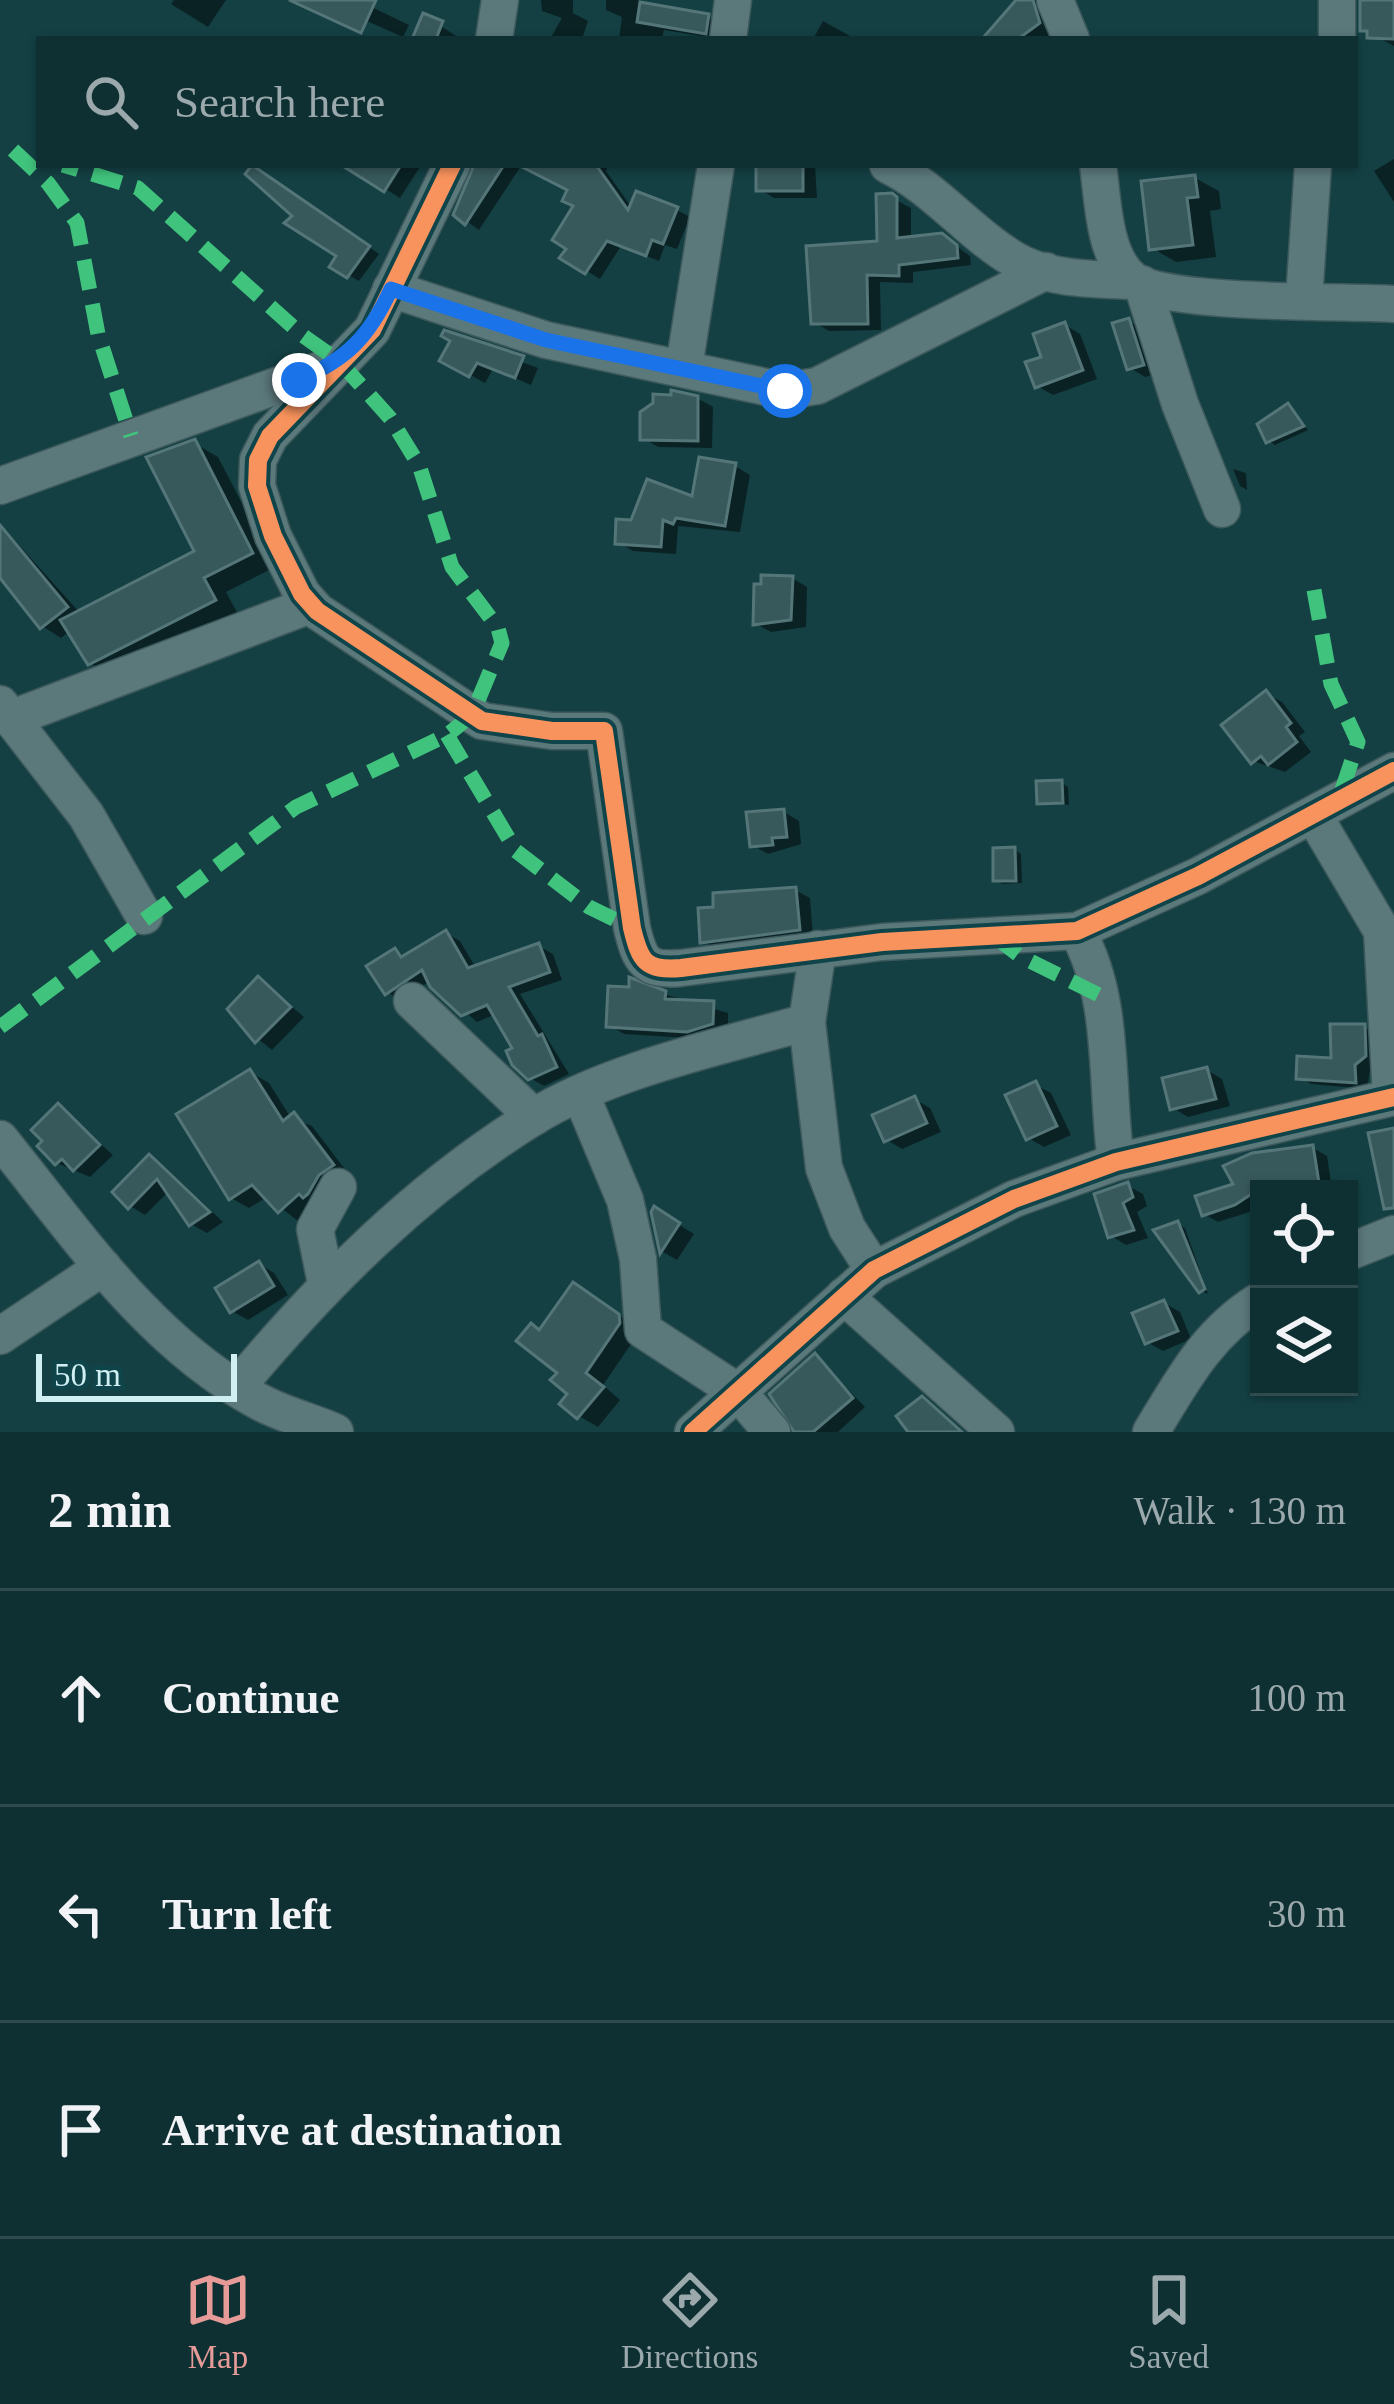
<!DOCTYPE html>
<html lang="en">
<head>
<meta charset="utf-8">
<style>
	body { margin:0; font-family:Georgia,serif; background:#18383b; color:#f1f3f6 }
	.controls { position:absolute; right:36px; bottom:36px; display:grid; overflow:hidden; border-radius:0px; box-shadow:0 3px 9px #0004 }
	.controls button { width:108px; height:108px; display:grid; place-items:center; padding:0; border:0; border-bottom:3px solid #2f4b4e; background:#0f3033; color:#f1f3f6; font:60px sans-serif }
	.scale { position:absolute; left:36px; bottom:30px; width:201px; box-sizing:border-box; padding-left:12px; border:6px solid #cfeff3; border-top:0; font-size:33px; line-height:42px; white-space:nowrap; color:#cfeff3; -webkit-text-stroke:9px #0f454a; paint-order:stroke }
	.stop { position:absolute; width:36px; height:36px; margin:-27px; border:9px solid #1a73e8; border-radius:50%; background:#fff }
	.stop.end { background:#1a73e8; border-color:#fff; box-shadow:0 3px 12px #0008 }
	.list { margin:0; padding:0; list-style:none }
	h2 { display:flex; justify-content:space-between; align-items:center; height:156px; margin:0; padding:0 48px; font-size:51px }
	h2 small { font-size:39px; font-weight:400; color:#9ba9ac }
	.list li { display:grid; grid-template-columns:78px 1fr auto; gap:36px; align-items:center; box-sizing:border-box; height:216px; padding:0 48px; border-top:3px solid #2f4b4e }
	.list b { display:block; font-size:45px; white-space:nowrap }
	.list em { font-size:39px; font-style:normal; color:#9ba9ac }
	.icon { flex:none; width:66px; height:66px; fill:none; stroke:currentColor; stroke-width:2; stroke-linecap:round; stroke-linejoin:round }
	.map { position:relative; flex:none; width:1394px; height:1432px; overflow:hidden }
	.search { position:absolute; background:#0f3033; box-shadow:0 3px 9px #0004; left:36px; right:36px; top:36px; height:132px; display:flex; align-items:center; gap:30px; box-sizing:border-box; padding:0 42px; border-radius:0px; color:#9ba9ac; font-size:45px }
	.sheet { height:804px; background:#0f3033 }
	nav { display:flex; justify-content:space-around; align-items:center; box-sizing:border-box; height:168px; border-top:3px solid #2f4b4e; background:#0f3033; font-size:33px; color:#9ba9ac }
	nav a { display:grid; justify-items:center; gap:6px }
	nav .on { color:#e69b98 }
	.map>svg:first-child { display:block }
	.shadow { fill:#0007 }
	.building { fill:#38595c; stroke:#557679; stroke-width:3 }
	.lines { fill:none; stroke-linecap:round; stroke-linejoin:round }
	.minor-casing { stroke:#3d595c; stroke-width:39 }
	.minor { stroke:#5b787b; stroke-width:36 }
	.quiet { stroke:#40c37c; stroke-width:15; stroke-dasharray:30 15; stroke-linecap:butt }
	.cycleway-casing { stroke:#0f454a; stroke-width:26 }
	.cycleway { stroke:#f8935d; stroke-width:18 }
	.route { stroke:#1a73e8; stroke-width:15 }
</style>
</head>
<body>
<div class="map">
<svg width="1394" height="1432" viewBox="0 0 1394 1432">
	<rect width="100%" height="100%" fill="#144044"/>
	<!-- shadow -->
	<g class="shadow">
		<path d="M174 0H226L208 27 171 4Z"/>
		<path d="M319 0H357L409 25 403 37Z"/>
		<path d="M541 0H573V13L588 21 582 39H550L562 18 542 11Z"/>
		<path d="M606 0H639V5L708 17 720 24 718 39 664 30 662 39H619L622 17 606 10Z"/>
		<path d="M1020 0H1055L1054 39H986Z"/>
		<path d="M1360 0H1394V46L1362 29Z"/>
		<path d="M823 21 850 36 855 39H813Z"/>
		<path d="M439 25 461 39H415Z"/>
		<path d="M1394 159V202L1374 171Z"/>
		<path d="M346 165H417L420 167 400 198Z"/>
		<path d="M478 165H608L606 171 632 208 677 210 690 217 677 249 665 245 659 261 621 246 600 279 564 257 571 248 577 206 571 190 521 166 479 230 457 214Z"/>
		<path d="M759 165H815L817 198H774L759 189Z"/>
		<path d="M255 166 379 254 359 281 333 266 340 255 249 174Z"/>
		<path d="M1195 178 1219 191 1221 209 1210 211 1216 257 1176 262 1152 248Z"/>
		<path d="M896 200 911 208V239L942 236 970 256 971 265 913 272V283L880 282 881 330 829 331 814 322 880 243Z"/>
		<path d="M1129 321 1144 330 1158 373 1145 377 1130 368Z"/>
		<path d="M1065 325 1080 334 1097 379 1053 395 1037 386 1045 358Z"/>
		<path d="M445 334 538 368 531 385 493 369 485 383 443 360 454 340Z"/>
		<path d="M697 398 713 407 712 448 658 447 643 438Z"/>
		<path d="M1288 407 1308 430 1275 445 1269 441Z"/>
		<path d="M194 443 218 457 275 567 226 592 238 614 114 677 90 663 70 631 61 638 42 626 0 574V524L80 613 198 552Z"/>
		<path d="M735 466 750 475 740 532 678 526 676 554 633 551 618 542 633 523 694 500Z"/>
		<path d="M1233 469 1246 473 1247 490 1240 486Z"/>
		<path d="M792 578 807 587 806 627 771 632 756 624 764 588Z"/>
		<path d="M1267 694 1282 702 1305 732 1299 736 1311 752 1285 772 1253 761Z"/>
		<path d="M1062 783 1068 787 1069 805 1040 802Z"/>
		<path d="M784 812 799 821 801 844 768 854 752 845Z"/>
		<path d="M1015 850 1021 854 1022 883 1003 884 996 880Z"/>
		<path d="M795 890 810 898 813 937 717 949 703 941Z"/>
		<path d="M446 933 460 941 476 968 539 946 553 954 562 980 520 994 569 1074 544 1086 530 1078 496 1014 477 1022 430 981 401 1000 387 992 395 951 406 957Z"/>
		<path d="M259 979 304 1017 272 1050 243 1027Z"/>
		<path d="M664 994 728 1013V1032L704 1039 624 1034 609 1025Z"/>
		<path d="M1364 1027 1376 1034 1367 1089 1311 1084 1299 1077 1335 1061Z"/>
		<path d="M1207 1070 1222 1079 1230 1106 1188 1117 1173 1108Z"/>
		<path d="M250 1072 269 1083 291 1118 312 1126 350 1176 298 1221 267 1197 249 1208 231 1198Z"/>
		<path d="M1036 1085 1051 1093 1071 1135 1044 1147 1028 1138Z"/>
		<path d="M914 1099 930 1108 941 1132 902 1149 887 1140Z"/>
		<path d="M59 1107 113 1155 90 1177 57 1163Z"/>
		<path d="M1313 1148 1327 1156 1332 1189H1259V1209L1218 1222 1204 1214 1237 1185Z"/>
		<path d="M149 1158 165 1167 223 1222 207 1233 191 1224 169 1191 145 1215 130 1206Z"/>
		<path d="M1128 1186 1143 1194 1147 1206 1137 1212 1148 1238 1126 1245 1111 1236Z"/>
		<path d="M655 1210 694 1234 677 1260 663 1252Z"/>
		<path d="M1178 1224 1185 1228 1208 1294 1201 1291Z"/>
		<path d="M259 1264 274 1273 288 1295 248 1320 232 1311Z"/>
		<path d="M592 1296 637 1328 638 1334 603 1385 620 1400 598 1427 579 1416 561 1372Z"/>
		<path d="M1164 1303 1180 1312 1191 1339 1163 1351 1147 1342Z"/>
		<path d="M816 1357 865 1407 838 1432H798L775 1393Z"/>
	</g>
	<!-- building -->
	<g class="building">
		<path d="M289 0H376L361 33Z"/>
		<path d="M1016 0H1033L1040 23 1018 39H982Z"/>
		<path d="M1360 0H1394V39L1367 38V31H1360Z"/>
		<path d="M640 2 709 14 706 34 637 22Z"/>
		<path d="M423 13 443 21 436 39H412Z"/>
		<path d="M252 165 370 246 347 278 329 267 336 256 284 223 292 216 245 174Z"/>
		<path d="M341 165H401L384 192Z"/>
		<path d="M474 165H504L465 225 453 215Z"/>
		<path d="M518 165H596L628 210 636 191 678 207 663 244 652 240 646 256 607 241 585 274 559 258 566 249 552 240 573 206 562 201 567 190Z"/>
		<rect x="756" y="165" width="47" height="26"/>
		<path d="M1195 175 1198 197 1187 198 1193 245 1149 250 1141 181Z"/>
		<path d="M892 193 897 197V238L942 233 957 245 958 258 899 265V276L867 275 868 324H811L806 246 877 241 876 194Z"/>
		<path d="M1129 318 1144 365 1127 370 1112 323Z"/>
		<path d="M1065 322 1083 370 1035 388 1025 362 1041 357 1033 334Z"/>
		<path d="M444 330 524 356 515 378 477 363 469 377 439 361 450 341 441 336Z"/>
		<path d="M671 390 698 396V441L640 440V412L653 403V394L671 395Z"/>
		<path d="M1288 403 1304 426 1266 443 1257 424Z"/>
		<path d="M195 439 253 553 204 578 216 600 88 665 60 620 194 551 146 457Z"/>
		<path d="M699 457 736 463 725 526 676 518 673 524 663 520 661 547 615 544 616 519 631 520 647 479 692 496Z"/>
		<path d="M0 525 68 607 40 629 0 578Z"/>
		<path d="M761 575 793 576 791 620 753 625 754 584H761Z"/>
		<path d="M1266 690 1291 723 1286 727 1297 742 1268 765 1261 756 1251 764 1221 725Z"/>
		<path d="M1062 780 1063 803 1037 804 1036 781Z"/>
		<path d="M784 809 787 837 772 838 773 845 750 847 746 812Z"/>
		<path d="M1015 847 1016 881H993V848Z"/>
		<path d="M796 887 800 930 700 943 698 908 713 907V893Z"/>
		<path d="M446 930 468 968 539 943 550 972 509 987 538 1036 542 1034 557 1067 528 1080 512 1065 506 1051 512 1048 487 1005 461 1016 430 987 422 970 385 995 366 966 395 948 401 957Z"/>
		<path d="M258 976 291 1007 255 1043 227 1009Z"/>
		<path d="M629 977 666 991 665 999 714 1001 713 1024 687 1032 606 1027 608 986 629 987Z"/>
		<path d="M1330 1024H1365L1366 1056 1355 1065 1356 1083 1296 1079 1297 1056 1331 1058Z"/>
		<path d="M1207 1067 1216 1099 1170 1110 1162 1078Z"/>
		<path d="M250 1069 283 1121 294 1112 334 1165 319 1175 308 1194 303 1198 299 1194 278 1213 252 1185 229 1200 176 1114Z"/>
		<path d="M1036 1081 1057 1126 1026 1140 1005 1095Z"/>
		<path d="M915 1096 927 1123 884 1142 872 1115Z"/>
		<path d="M58 1103 100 1145 73 1171 62 1159 55 1165 37 1146 42 1141 31 1130Z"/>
		<path d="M1394 1128V1208L1384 1209 1368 1133Z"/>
		<path d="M1313 1145 1320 1189H1259L1235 1205 1202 1216 1195 1196 1233 1184 1223 1166 1252 1153Z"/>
		<path d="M149 1154 166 1170 210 1212 189 1226 157 1179 128 1209 112 1192Z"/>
		<path d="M1128 1182 1133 1197 1123 1203 1134 1230 1108 1238 1094 1194Z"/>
		<path d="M654 1206 680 1223 660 1254 651 1212Z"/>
		<path d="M1178 1221 1205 1289 1199 1293 1153 1230Z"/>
		<path d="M259 1261 274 1286 230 1313 215 1288Z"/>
		<path d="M573 1282 619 1314 620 1323 586 1373 604 1387 577 1419 559 1404 567 1394 550 1380 557 1373 516 1341 531 1323 539 1330Z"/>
		<path d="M1164 1300 1178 1331 1145 1344 1132 1313Z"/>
		<path d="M815 1353 853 1398 813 1432H794L769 1394Z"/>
		<path d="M922 1396 962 1432H908L896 1416Z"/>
	</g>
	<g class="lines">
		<defs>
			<g id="minor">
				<path d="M1055 0 1071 39"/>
				<path d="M494 39 500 0"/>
				<path d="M728 39 733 0"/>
				<path d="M1337 39V0"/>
				<path d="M452 165 372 330 270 436 258 460 257 486 273 536 302 594 317 611 482 721 552 731H604L632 928C640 961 645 971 681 968L882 942 1077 931 1198 876 1394 771"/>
				<path d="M888 165C936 189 969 233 1015 260 1049 280 1095 279 1133 281"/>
				<path d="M1098 165C1103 199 1103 257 1133 280 1165 305 1344 301 1394 304"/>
				<path d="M1142 284 1180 404 1222 509"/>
				<path d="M391 289 546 340 785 391 817 386 1046 271"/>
				<path d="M1304 299 1313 165"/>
				<path d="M684 367 716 165"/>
				<path d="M0 486 331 366"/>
				<path d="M0 704 86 815 144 916"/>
				<path d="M10 719 310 605"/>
				<path d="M1314 816 1382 931 1391 1097"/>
				<path d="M1077 931C1116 1000 1105 1084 1116 1162"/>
				<path d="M818 949 807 1022 824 1168 847 1228 874 1270"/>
				<path d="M412 1001 534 1117"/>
				<path d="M581 1095 625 1200 638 1259 643 1330 738 1392 772 1432"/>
				<path d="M0 1139C76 1233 149 1342 258 1401 281 1414 310 1421 335 1432"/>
				<path d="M1349 1252 1394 1234"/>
				<path d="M326 1283 315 1229 338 1187"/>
				<path d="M844 1296 996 1432"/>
				<path d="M0 1336 103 1267"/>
				<path d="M236 1388C323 1284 416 1190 532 1118 609 1070 720 1047 807 1022"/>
				<path d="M693 1432 874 1270 1014 1199 1116 1162 1394 1097"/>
				<path d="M1151 1432C1182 1381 1207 1333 1259 1301"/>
			</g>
		</defs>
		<!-- minor casing -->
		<use href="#minor" class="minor-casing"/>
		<!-- minor -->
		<use href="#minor" class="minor"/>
		<!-- quiet -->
		<g class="quiet">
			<path d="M13 150 48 183 77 223 98 334 131 436"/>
			<path d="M1314 590 1331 684 1358 742 1338 802"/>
			<path d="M447 735 516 851 589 907 632 928"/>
			<path d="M994 936 1020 956 1103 997"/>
			<path d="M0 1027 296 807 447 735 472 715 502 643 498 628 452 567 419 465 390 418 340 362 302 335 138 188 63 165"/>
		</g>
		<defs>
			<g id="cycleway">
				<path d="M452 165 372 330 270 436 258 460 257 486 273 536 302 594 317 611 482 721 552 731H604L632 928C640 961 645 971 681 968L882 942 1077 931 1198 876 1394 771"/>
				<path d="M693 1432 874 1270 1014 1199 1116 1162 1394 1097"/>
			</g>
		</defs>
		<!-- cycleway casing -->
		<use href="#cycleway" class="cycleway-casing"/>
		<!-- cycleway -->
		<use href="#cycleway" class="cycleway"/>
	</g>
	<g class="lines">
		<!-- route -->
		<path class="route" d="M299 380C347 359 369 337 391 289L546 340 785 391"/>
	</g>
</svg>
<div class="controls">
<button><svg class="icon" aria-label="locate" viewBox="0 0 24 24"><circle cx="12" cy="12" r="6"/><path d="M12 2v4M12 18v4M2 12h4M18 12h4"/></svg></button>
<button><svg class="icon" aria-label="layers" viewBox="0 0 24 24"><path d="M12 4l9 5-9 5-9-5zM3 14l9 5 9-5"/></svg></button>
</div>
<div class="scale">50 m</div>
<div class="stop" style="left:785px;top:391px"></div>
<div class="stop end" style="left:299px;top:380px"></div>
<div class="search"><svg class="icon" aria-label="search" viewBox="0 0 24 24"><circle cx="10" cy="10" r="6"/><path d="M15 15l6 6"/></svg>Search here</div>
</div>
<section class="sheet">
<h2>2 min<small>Walk · 130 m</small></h2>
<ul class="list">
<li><svg class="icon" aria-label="ahead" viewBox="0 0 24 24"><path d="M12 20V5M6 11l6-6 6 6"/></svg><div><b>Continue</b></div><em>100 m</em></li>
<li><svg class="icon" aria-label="left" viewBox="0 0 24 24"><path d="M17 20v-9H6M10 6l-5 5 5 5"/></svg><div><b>Turn left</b></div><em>30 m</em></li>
<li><svg class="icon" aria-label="arrive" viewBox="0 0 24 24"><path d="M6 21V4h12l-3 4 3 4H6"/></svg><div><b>Arrive at destination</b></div></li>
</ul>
</section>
<nav>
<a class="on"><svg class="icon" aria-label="map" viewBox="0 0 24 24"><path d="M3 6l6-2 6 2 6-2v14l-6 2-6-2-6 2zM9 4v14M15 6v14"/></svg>Map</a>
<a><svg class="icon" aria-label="directions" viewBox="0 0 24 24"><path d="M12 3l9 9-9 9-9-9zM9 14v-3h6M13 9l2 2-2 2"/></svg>Directions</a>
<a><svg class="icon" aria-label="saved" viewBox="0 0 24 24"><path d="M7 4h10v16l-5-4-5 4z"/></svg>Saved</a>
</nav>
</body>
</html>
